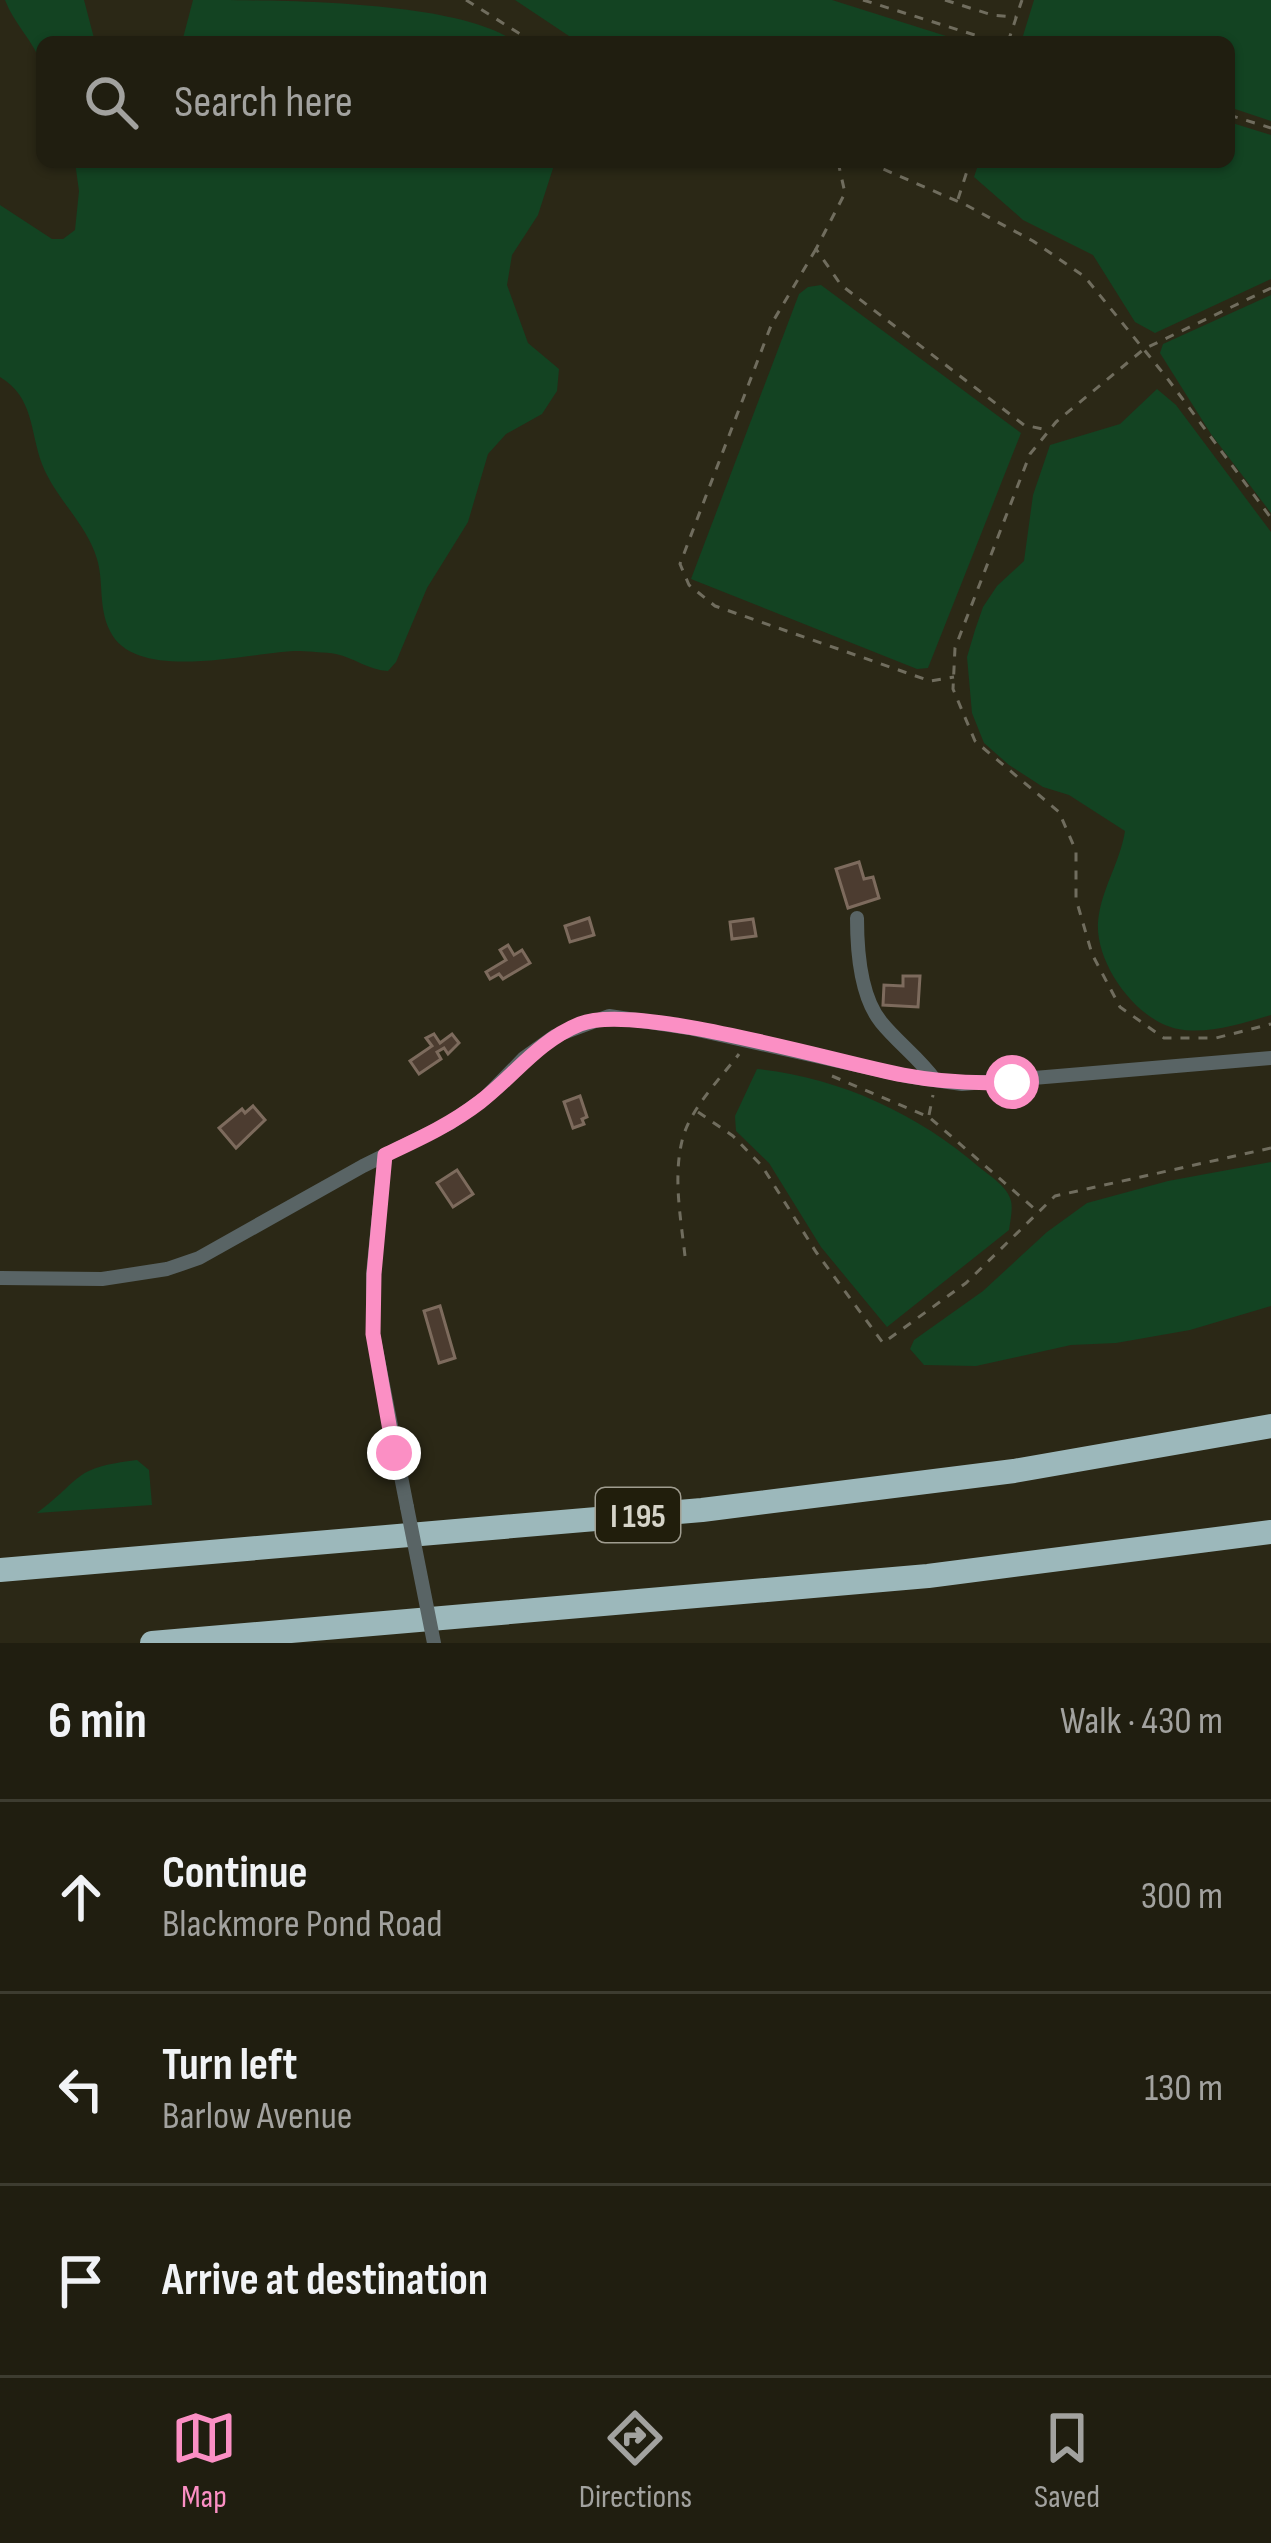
<!DOCTYPE html>
<html lang="en">
<head>
<meta charset="utf-8">
<style>
	body { margin:0; font-family:"Sofia Sans Condensed",sans-serif; background:#2d2b1e; color:#f1f3f6 }
	.stop { position:absolute; width:36px; height:36px; margin:-27px; border:9px solid #fb8fc4; border-radius:50%; background:#fff }
	.stop.end { background:#fb8fc4; border-color:#fff; box-shadow:0 3px 12px #0008 }
	.list { margin:0; padding:0; list-style:none }
	h2 { display:flex; justify-content:space-between; align-items:center; height:156px; margin:0; padding:0 48px; font-size:51px }
	h2 small { font-size:39px; font-weight:400; color:#a2a29f }
	.list li { display:grid; grid-template-columns:78px 1fr auto; gap:36px; align-items:center; box-sizing:border-box; height:192px; padding:0 48px; border-top:3px solid #3d3c30 }
	.list b { display:block; font-size:45px; white-space:nowrap }
	.list p { margin:0; font-size:39px; white-space:nowrap; color:#a2a29f }
	.list em { font-size:39px; font-style:normal; color:#a2a29f }
	.icon { flex:none; width:66px; height:66px; fill:none; stroke:currentColor; stroke-width:2; stroke-linecap:round; stroke-linejoin:round }
	.map { position:relative; flex:none; width:1271px; height:1643px; overflow:hidden }
	.search { position:absolute; background:#201e10; box-shadow:0 3px 9px #0004; left:36px; right:36px; top:36px; height:132px; display:flex; align-items:center; gap:30px; box-sizing:border-box; padding:0 42px; border-radius:18px; color:#a2a29f; font-size:45px }
	.sheet { height:732px; background:#201e10 }
	nav { display:flex; justify-content:space-around; align-items:center; box-sizing:border-box; height:168px; border-top:3px solid #3d3c30; background:#201e10; font-size:33px; color:#a2a29f }
	nav a { display:grid; justify-items:center; gap:6px }
	nav .on { color:#fb8fc4 }
	.map>svg:first-child { display:block }
	.green { fill:#134322 }
	.building { fill:#4c3c30; stroke:#7d6b5d; stroke-width:3 }
	.lines { fill:none; stroke-linecap:round; stroke-linejoin:round }
	.path { stroke:#706d5e; stroke-width:3; stroke-dasharray:9 9; stroke-linecap:butt }
	.street { stroke:#596465; stroke-width:14 }
	.highway { stroke:#9cb8bb; stroke-width:24 }
	.street-bridge { stroke:#596465; stroke-width:14 }
	.route { stroke:#fb8fc4; stroke-width:15 }
	.labels { text-anchor:middle; stroke-width:9; stroke-linejoin:round; paint-order:stroke }
	.shield { fill:#211e0c; stroke:#a09d90; stroke-width:3 }
	.shield-label { font-size:33px; font-weight:bold; fill:#d6d4c9 }
</style>
</head>
<body>
<div class="map">
<svg width="1271" height="1643" viewBox="0 0 1271 1643">
	<rect width="100%" height="100%" fill="#2b2816"/>
	<!-- green -->
	<g class="green">
		<path d="M5 0H84L95 42H42V65C33 40 14 24 5 0Z"/>
		<path d="M193 0C274 0 458 0 515 42H182Z"/>
		<path d="M515 0H832L965 42H578Z"/>
		<path d="M1034 0H1271V121L1229 107V42H1030L1022 39Z"/>
		<path d="M1229 122 1271 135V279L1155 333 1135 322 1093 255 1023 220 974 177 979 162H1229Z"/>
		<path d="M75 162H555L538 215 512 255 507 285 528 343 559 369 557 391 542 414 506 434 488 454 468 522 427 588 396 662 388 671C369 670 354 658 336 654 325 652 311 652 300 651 252 651 136 685 110 631 98 607 104 582 97 559 87 524 55 498 42 464 30 432 34 397 0 377V205L52 239H63L75 230 79 191Z"/>
		<path d="M821 285 1021 433 928 668 917 669 691 579 799 294 808 287Z"/>
		<path d="M1271 295V513L1211 434 1160 353 1163 344Z"/>
		<path d="M1157 389 1176 405 1271 532V1015C1243 1023 1207 1035 1178 1029 1136 1021 1095 963 1098 922 1101 889 1120 863 1125 831L1069 795 1043 787 1009 765 984 743 972 713 967 657 975 630 983 607 997 586 1024 561 1033 495 1050 445 1120 424Z"/>
		<path d="M757 1069C838 1077 918 1114 979 1167 990 1176 1008 1187 1011 1201 1013 1210 1010 1222 1009 1230L887 1327 821 1247 769 1163 736 1131 735 1116Z"/>
		<path d="M1271 1162V1306L1190 1330 1116 1343 1071 1345 976 1366 924 1365 910 1349 914 1340 983 1291 1047 1232 1087 1203 1168 1181Z"/>
		<path d="M137 1460 149 1470 152 1505 37 1513C84 1478 71 1468 137 1460Z"/>
	</g>
	<!-- building -->
	<g class="building">
		<path d="M859 862 864 879 873 877 879 898 848 908 836 869Z"/>
		<path d="M589 918 594 935 570 942 565 926Z"/>
		<path d="M753 919 756 936 732 939 730 922Z"/>
		<path d="M508 945 514 955 522 950 530 963 503 979 499 974 490 979 486 972 506 960 500 950Z"/>
		<path d="M903 976H920L918 1007 883 1005 884 985 903 986Z"/>
		<path d="M434 1034 440 1043 452 1034 459 1043 448 1054 444 1048 437 1052 441 1059 419 1074 410 1061 432 1046 426 1038Z"/>
		<path d="M580 1096 587 1117 582 1119 584 1124 573 1128 564 1102Z"/>
		<path d="M253 1106 265 1120 236 1148 219 1128 242 1109 245 1113Z"/>
		<path d="M457 1170 473 1194 453 1207 437 1183Z"/>
		<path d="M440 1306 455 1358 439 1363 424 1311Z"/>
	</g>
	<g class="lines">
		<!-- path -->
		<g class="path">
			<path d="M466 0 533 42"/>
			<path d="M863 0 997 42"/>
			<path d="M945 0 992 15 1016 17"/>
			<path d="M1008 42 1022 0"/>
			<path d="M1229 115 1271 128"/>
			<path d="M838 162 845 193 816 249 841 285 1024 425 1047 430"/>
			<path d="M867 162 966 205 1033 241 1085 277 1167 378 1271 518"/>
			<path d="M958 199 970 162"/>
			<path d="M816 249 772 323 680 564 689 585 715 606 930 681 954 677"/>
			<path d="M1271 288 1144 349 1056 422 1030 454 955 648 953 689 975 741 1059 812 1076 851V899L1092 954 1120 1007 1164 1038H1216L1271 1024"/>
			<path d="M832 1076 929 1117 1037 1211"/>
			<path d="M698 1112 733 1136 762 1166 816 1252 883 1343 966 1283 1055 1196 1271 1148"/>
			<path d="M929 1115 933 1095"/>
			<path d="M685 1256C681 1220 673 1178 682 1141 689 1110 720 1079 739 1054"/>
		</g>
		<!-- street -->
		<g class="street">
			<path d="M857 918C857 950 860 996 881 1022 898 1043 919 1058 935 1080"/>
			<path d="M385 1155 373 1274V1334L407 1507"/>
			<path d="M0 1278 102 1279 167 1269 199 1258 363 1166 450 1123 485 1098 524 1058 555 1036 609 1016 689 1028 906 1076 962 1084 1271 1058"/>
		</g>
		<!-- highway -->
		<g class="highway">
			<path d="M0 1570 702 1510 1014 1471 1271 1426"/>
			<path d="M152 1643 928 1576 1271 1532"/>
		</g>
		<!-- street-bridge -->
		<path class="street-bridge" d="M407 1507 434 1643"/>
	</g>
	<g class="lines">
		<!-- route -->
		<path class="route" d="M394 1453 373 1334 374 1274 385 1155C419 1139 450 1125 480 1102 515 1075 538 1041 580 1024 635 1002 835 1062 903 1075 940 1082 974 1084 1012 1082"/>
	</g>
	<g class="labels">
		<!-- shield labels -->
		<rect class="shield" x="596" y="1488" width="84" height="54" rx="9"/>
		<g class="shield-label">
			<text x="638" y="1527">I 195</text>
		</g>
	</g>
</svg>
<div class="stop" style="left:1012px;top:1082px"></div>
<div class="stop end" style="left:394px;top:1453px"></div>
<div class="search"><svg class="icon" aria-label="search" viewBox="0 0 24 24"><circle cx="10" cy="10" r="6"/><path d="M15 15l6 6"/></svg>Search here</div>
</div>
<section class="sheet">
<h2>6 min<small>Walk · 430 m</small></h2>
<ul class="list">
<li><svg class="icon" aria-label="ahead" viewBox="0 0 24 24"><path d="M12 20V5M6 11l6-6 6 6"/></svg><div><b>Continue</b><p>Blackmore Pond Road</p></div><em>300 m</em></li>
<li><svg class="icon" aria-label="left" viewBox="0 0 24 24"><path d="M17 20v-9H6M10 6l-5 5 5 5"/></svg><div><b>Turn left</b><p>Barlow Avenue</p></div><em>130 m</em></li>
<li><svg class="icon" aria-label="arrive" viewBox="0 0 24 24"><path d="M6 21V4h12l-3 4 3 4H6"/></svg><div><b>Arrive at destination</b></div></li>
</ul>
</section>
<nav>
<a class="on"><svg class="icon" aria-label="map" viewBox="0 0 24 24"><path d="M3 6l6-2 6 2 6-2v14l-6 2-6-2-6 2zM9 4v14M15 6v14"/></svg>Map</a>
<a><svg class="icon" aria-label="directions" viewBox="0 0 24 24"><path d="M12 3l9 9-9 9-9-9zM9 14v-3h6M13 9l2 2-2 2"/></svg>Directions</a>
<a><svg class="icon" aria-label="saved" viewBox="0 0 24 24"><path d="M7 4h10v16l-5-4-5 4z"/></svg>Saved</a>
</nav>
</body>
</html>
